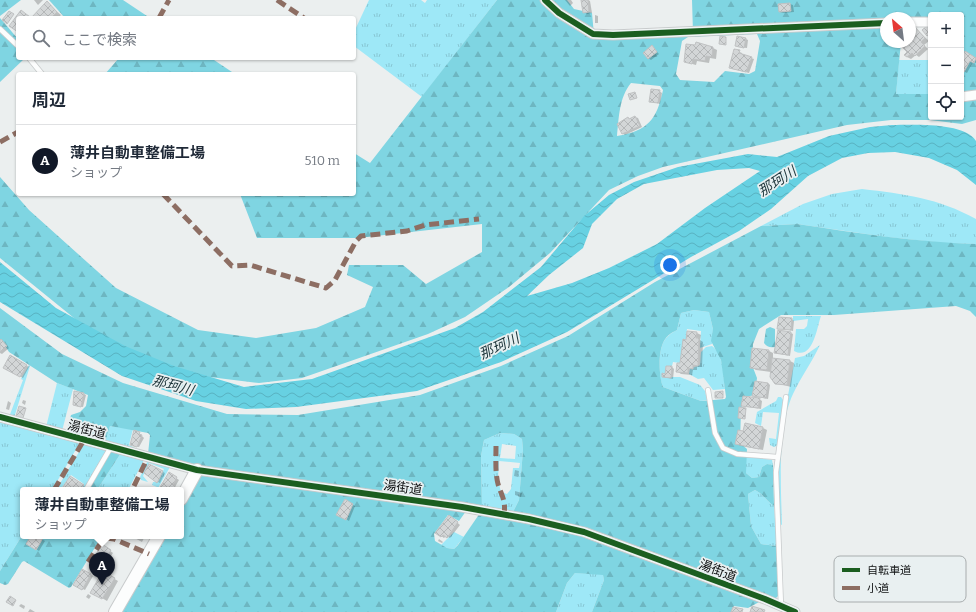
<!DOCTYPE html>
<html lang="ja">
<head>
<meta charset="utf-8">
<style>
	body { margin:0; font-family:Bitter,"Noto Sans JP",serif; background:#f2f2f3; color:#1f2937 }
	.controls { position:absolute; right:12px; top:12px; display:grid; overflow:hidden; border-radius:4px; box-shadow:0 1px 3px #0004 }
	.controls button { width:36px; height:36px; display:grid; place-items:center; padding:0; border:0; border-bottom:1px solid #e0e1e3; background:#fff; color:#1f2937; font:20px sans-serif }
	.compass { position:absolute; left:880px; top:12px; width:36px; height:36px; border-radius:50%; background:#fff; box-shadow:0 1px 3px #0004; rotate:332deg }
	.you { position:absolute; left:670px; top:265px; width:14px; height:14px; margin:-10px; border:3px solid #fff; border-radius:50%; background:#1a73e8; box-shadow:0 0 0 6px #1a73e833 }
	.badge { display:grid; place-items:center; width:26px; height:26px; border-radius:50%; background:#111827; color:#fff; font-size:13px; font-weight:700 }
	.pin { position:absolute; translate:-50% -33px; filter:drop-shadow(0 1px 2px #0008) }
	.pin::after { content:''; position:absolute; top:21px; width:14px; height:12px; background:inherit; clip-path:polygon(0 0,100% 0,50% 100%) }
	.popup { position:absolute; left:20px; top:487px; width:164px; height:52px; box-sizing:border-box; display:grid; place-content:center; border-radius:4px; background:#fff; filter:drop-shadow(0 1px 3px #0005); font-size:13px; white-space:nowrap; color:#747a83 }
	.popup b { font-size:15px; color:#1f2937 }
	.popup::after { content:''; position:absolute; left:50%; top:100%; margin-left:-8px; border:8px solid transparent; border-top-color:#fff }
	.list { margin:0; padding:0; list-style:none }
	h2 { display:flex; justify-content:space-between; align-items:center; height:52px; margin:0; padding:0 16px; font-size:17px }
	h2 small { font-size:13px; font-weight:400; color:#747a83 }
	.list li { display:grid; grid-template-columns:26px 1fr auto; gap:12px; align-items:center; box-sizing:border-box; height:72px; padding:0 16px; border-top:1px solid #e0e1e3 }
	.list b { display:block; font-size:15px; white-space:nowrap }
	.list p { margin:0; font-size:13px; white-space:nowrap; color:#747a83 }
	.list em { font-size:13px; font-style:normal; color:#747a83 }
	.icon { flex:none; width:22px; height:22px; fill:none; stroke:currentColor; stroke-width:2; stroke-linecap:round; stroke-linejoin:round }
	.map { position:relative; flex:none; width:976px; height:612px; overflow:hidden }
	.search { position:absolute; background:#fff; box-shadow:0 1px 3px #0004; left:16px; top:16px; width:340px; height:44px; display:flex; align-items:center; gap:10px; box-sizing:border-box; padding:0 14px; border-radius:4px; color:#747a83; font-size:15px }
	.panel { position:absolute; background:#fff; box-shadow:0 1px 3px #0004; left:16px; top:72px; width:340px; height:124px; border-radius:4px }
	.map>svg:first-child { display:block }
	.grass { fill:url(#grass-tufts); fill-rule:evenodd }
	.forest { fill:url(#forest-firs); fill-rule:evenodd }
	.water { fill:url(#water-waves); fill-rule:evenodd }
	.shadow { fill:#0003 }
	.building { fill:url(#building-cross-hatch); stroke:#c0c2c3 }
	.lines { fill:none; stroke-linecap:round; stroke-linejoin:round }
	.lane-casing { stroke:#c8cbcc; stroke-width:6 }
	.street-casing { stroke:#c8cbcc; stroke-width:11 }
	.secondary-casing { stroke:#c8cbcc; stroke-width:14 }
	.lane { stroke:#fcfdfd; stroke-width:4.5 }
	.street { stroke:#fcfdfd; stroke-width:9 }
	.secondary { stroke:#fcfdfd; stroke-width:12 }
	.quiet { stroke:#8d6e63; stroke-width:5; stroke-dasharray:10 5; stroke-linecap:butt }
	.cycleway-casing { stroke:#e9f0f1; stroke-width:8 }
	.cycleway { stroke:#1b5e20; stroke-width:6 }
	.labels { text-anchor:middle; stroke-width:3.5; stroke-linejoin:round; paint-order:stroke }
	.street-label { font-size:13px; fill:#101213; stroke:#e9f0f1 }
	.water-label { font-size:14px; font-style:italic; fill:#1d353a; stroke:#e9f0f1 }
	.key { fill:#e9f0f1; stroke:#a8adae; stroke-width:1 }
	.key-label { font-size:11px; fill:#101213 }
</style>
</head>
<body>
<div class="map">
<svg width="976" height="612" viewBox="0 0 976 612">
	<defs>
		<pattern id="grass-tufts" width="24" height="20" patternUnits="userSpaceOnUse"><rect width="24" height="20" fill="#9ee8f7"/><path d="M3 7l-1-3M5 7V3M7 7l1-3M15 17l-1-3M17 17v-4M19 17l1-3" fill="none" stroke="#87c6d3"/></pattern>
		<pattern id="forest-firs" width="22" height="20" patternUnits="userSpaceOnUse"><rect width="22" height="20" fill="#7fd5e2"/><path d="M5 1l3.5 6h-7zM16 11l3.5 6h-7z" fill="#6db6c1"/></pattern>
		<pattern id="water-waves" width="16" height="10" patternUnits="userSpaceOnUse"><rect width="16" height="10" fill="#67d1e2"/><path d="M0 5q4-4 8 0t8 0" fill="none" stroke="#58b2c1"/></pattern>
		<pattern id="building-cross-hatch" width="8" height="8" patternUnits="userSpaceOnUse"><rect width="8" height="8" fill="#d3d6d7"/><path d="M0 0l8 8M0 8l8-8" fill="none" stroke="#b4b7b8"/></pattern>
	</defs>
	<rect width="100%" height="100%" fill="#ebefef"/>
	<!-- grass -->
	<g class="grass">
		<path d="M369 0H421L425 3 427 0H497L422 97 354 46V32Z"/>
		<path d="M899 60H931L930 94H896Z"/>
		<path d="M862 189C904 194 938 198 976 219V244L944 243 887 237 797 224 761 226 803 204 832 194Z"/>
		<path d="M694 310 709 312 713 329 712 344 700 348 701 331 687 329 686 340 684 339 680 363 673 362 672 366H666L665 374H662V377H680L700 385 705 391 707 400 701 401 663 387C659 377 658 354 663 343 666 337 671 333 677 330L681 313Z"/>
		<path d="M793 316H821C817 327 813 361 794 351L796 329H804L807 326 808 319 793 321Z"/>
		<path d="M820 345C812 362 801 377 793 394 777 428 781 488 782 525L780 524 777 472 783 422 795 358 804 356Z"/>
		<path d="M712 346C724 355 723 375 725 389L713 390 704 378 698 379 689 374 690 369 700 365 701 352 706 347Z"/>
		<path d="M29 365 30 366 14 418 9 417 23 380 21 379Z"/>
		<path d="M57 383 73 389 62 431 46 427Z"/>
		<path d="M778 397H781L783 400 778 445 774 447 770 445 769 438 776 439 779 413 763 412 761 426 755 423 757 412 776 401Z"/>
		<path d="M0 419 81 441 52 490H23V534L0 571Z"/>
		<path d="M110 426 133 429 129 445 137 449 139 452 105 443Z"/>
		<path d="M500 433 514 434 522 439 523 450 519 500 512 514 482 509 481 456 484 440ZM502 444 516 446 515 459 500 458ZM499 461 520 463 519 468H513L511 489 507 494 501 492 498 480Z"/>
		<path d="M85 442 108 449 84 490H81L84 484 71 475 60 490H56Z"/>
		<path d="M121 453 143 459V462L128 490H97Z"/>
		<path d="M746 456 772 460 773 465 767 464 762 467 759 477 752 478 746 473Z"/>
		<path d="M148 460 170 467 157 490H155L157 487 152 485 153 482H158L164 469 149 463 143 476 148 482 141 480 140 477Z"/>
		<path d="M755 490C763 494 767 501 774 506L777 546 761 544 751 526 748 494Z"/>
		<path d="M454 532 464 537 454 549 447 548 441 545Z"/>
		<path d="M575 573 603 574 604 580 592 612H556L567 583Z"/>
	</g>
	<!-- forest -->
	<g class="forest">
		<path d="M0 0H21L0 16Z"/>
		<path d="M49 0H123L150 18H65Z"/>
		<path d="M497 0H567L574 9 592 13 594 35 693 33 692 0H976V120L962 124 930 120H891L847 125 663 167 638 176 609 190 550 253 509 287 465 317 428 334 302 378 259 383 169 372 90 331 0 258V177L29 210 116 288 198 330 256 338 316 328 365 307 373 287 347 275 349 265H403L426 284 482 252V224L358 238H257L240 194H354V153L370 163ZM931 15H961V117H931V92L930 94H896L901 42H886V18H910V27L931 26ZM757 34 760 41 755 71 749 74 725 71 714 82 680 80 676 74 682 41 688 37ZM631 83 660 86 663 90C657 119 648 131 617 136 619 117 619 98 631 83Z"/>
		<path d="M0 18 18 39V58L24 59 0 82Z"/>
		<path d="M119 58H211L235 74H105Z"/>
		<path d="M797 224C857 233 916 242 976 244V317L970 311 956 306 834 315H781L759 329 753 344 752 365 757 378 755 395 745 397 741 409 740 443 747 449 746 473 752 478 759 477 762 467 767 464 773 465 774 506C767 501 763 494 755 490L748 494 751 526 761 544 777 546 778 596 776 598 761 601 748 608 734 606 732 612H592L604 580 603 575 575 573 567 583 556 612H120L162 536H181V503L200 468 148 454 150 435 148 433 110 426 105 443 67 431 71 415 80 412 86 406 88 395 57 383 9 352 2 341 0 342V308L62 354 123 383 227 414 298 415 420 395 501 366 568 336 655 282 761 226ZM694 310 709 312 713 329 711 341 721 360 726 397 725 399 701 401 663 387C659 377 658 354 663 343 666 336 671 333 677 330L681 313ZM500 433 514 434 522 439 523 450 519 500 512 514 480 513 458 545 454 549 447 548 435 541 434 534 448 515 459 521 469 507 482 509 481 456 484 440Z"/>
		<path d="M770 327 775 329V347C770 348 767 347 764 343L766 329Z"/>
		<path d="M111 451 121 453 97 490H88Z"/>
		<path d="M23 534V536H102L71 587 69 588 24 561 22 562 8 584 5 585 0 583V571Z"/>
	</g>
	<!-- water -->
	<path class="water" d="M892 125C913 125 964 122 976 141V185L957 170 929 158 895 152 868 153 842 158 808 176 771 209 739 231 691 257 567 332 501 362 417 391 296 407 246 409 196 401 122 376 0 302V262L56 308 125 346 174 366 244 387 312 379 455 328 483 312 541 267 584 216 609 195 634 182 678 167 748 154 777 157 829 136 870 127ZM749 168 760 171 705 208 657 244 609 268 572 283 527 296 549 275 583 248 592 224 617 199 644 184 717 170Z"/>
	<!-- shadow -->
	<g class="shadow">
		<path d="M34 0H43L38 5Z"/>
		<path d="M565 0H571L573 3 570 6Z"/>
		<path d="M588 0 590 1 592 13 587 14 584 12Z"/>
		<path d="M47 3 61 15 58 18H33Z"/>
		<path d="M790 4 793 5 794 12 783 13 780 12 779 5Z"/>
		<path d="M595 15 598 16V23H595Z"/>
		<path d="M914 27 929 41 924 45 928 49 919 57 916 55 911 59 907 57 908 52 904 47 910 42V31Z"/>
		<path d="M746 39 748 40 747 48 738 47Z"/>
		<path d="M652 47 659 54 651 60 648 58Z"/>
		<path d="M713 48 717 50 716 59 710 58 709 63 697 61 696 65 685 62Z"/>
		<path d="M735 50 742 53V55L754 59 749 73 733 69Z"/>
		<path d="M965 52 976 58V63L973 62 967 73 961 70V61Z"/>
		<path d="M659 91 662 93 660 104 650 101Z"/>
		<path d="M635 117 638 118 642 127 625 135 622 133V121Z"/>
		<path d="M792 319 794 321 793 331 779 328Z"/>
		<path d="M697 333 701 335 700 340 703 342 702 367H697V370H693L692 375 681 374 677 371 681 364 687 341Z"/>
		<path d="M791 333 793 334 790 356 775 353Z"/>
		<path d="M1 340 9 348 2 354 0 353Z"/>
		<path d="M769 351 773 353V359L790 361 794 363 791 387 776 383 771 372 756 370 751 367Z"/>
		<path d="M10 356 29 367 23 378 4 368Z"/>
		<path d="M672 367 674 369 673 379 663 377Z"/>
		<path d="M768 383 770 385 768 399 753 396Z"/>
		<path d="M84 394 86 395 83 407 76 406Z"/>
		<path d="M759 399 762 401 761 409 743 406Z"/>
		<path d="M23 400 26 401 25 405 22 403Z"/>
		<path d="M8 401 11 403 9 410 6 409Z"/>
		<path d="M763 428 767 430 763 450 741 446 736 444Z"/>
		<path d="M139 433 144 438 139 447 134 446Z"/>
		<path d="M149 465 165 473 160 483 158 482Z"/>
		<path d="M515 470 519 471 518 477 514 476Z"/>
		<path d="M169 473 179 480 175 487 177 488 176 490H162Z"/>
		<path d="M75 480 87 488 86 490H64Z"/>
		<path d="M515 491 522 493 521 497 515 495Z"/>
		<path d="M345 501 355 506 349 521 337 514Z"/>
		<path d="M452 518 460 525 450 538 446 536 444 538 437 533Z"/>
		<path d="M32 536H37L45 541 39 551 27 544Z"/>
		<path d="M131 536H145L142 542Z"/>
		<path d="M439 539 443 542 442 543 438 541Z"/>
		<path d="M105 547 113 553 105 565 97 560Z"/>
		<path d="M82 570 93 576 85 590 74 585Z"/>
		<path d="M101 571 118 581 107 601 92 592 101 576Z"/>
		<path d="M88 594 91 596 89 599 86 597Z"/>
		<path d="M21 604 25 606 24 609 19 606Z"/>
		<path d="M30 609 35 612H28Z"/>
	</g>
	<!-- building -->
	<g class="building">
		<path d="M581 0H588L589 12 583 13Z"/>
		<path d="M47 1 57 12 51 18H31Z"/>
		<path d="M790 3 791 11 779 12 778 4Z"/>
		<path d="M21 10 30 17 18 18V32L9 26Z"/>
		<path d="M9 11 14 14 7 24 2 20Z"/>
		<path d="M928 25 931 28V33L927 36 922 30Z"/>
		<path d="M914 26 925 38 921 42 925 46 915 56 912 53 907 57 904 55 907 52 902 47 910 42V29Z"/>
		<path d="M720 36 726 37V45L719 44Z"/>
		<path d="M737 36 746 38 744 48 735 46Z"/>
		<path d="M696 42 713 47 712 57 706 56 705 61 693 59 692 64 684 62 686 44 695 45Z"/>
		<path d="M652 45 657 52 648 59 643 53Z"/>
		<path d="M734 49 740 50 739 53 752 57 746 72 729 68Z"/>
		<path d="M965 51 976 58 974 63 970 61 964 72 961 71V58Z"/>
		<path d="M651 89 660 90 658 103 649 102Z"/>
		<path d="M635 92 637 98 630 100 628 94Z"/>
		<path d="M635 116 640 126 622 134 617 124 628 117 629 119Z"/>
		<path d="M779 317 792 318 791 330 777 329Z"/>
		<path d="M778 330 791 332 788 355 774 353Z"/>
		<path d="M687 331 697 332 696 338H699L698 366 693 365V369L688 368V373L676 372 677 363H680L683 339 686 340Z"/>
		<path d="M1 339 7 346 0 352V340Z"/>
		<path d="M752 348 769 350 767 370 750 368Z"/>
		<path d="M10 355 27 365 20 377 3 368Z"/>
		<path d="M772 358 790 360 787 385 775 384 770 377Z"/>
		<path d="M666 366H672L671 378 662 377V373L665 374Z"/>
		<path d="M755 381 768 383 766 398 752 396Z"/>
		<path d="M74 391 84 393 81 407 73 405Z"/>
		<path d="M723 391V398H715V392Z"/>
		<path d="M743 396 760 398 758 408 741 406Z"/>
		<path d="M19 406 26 408 23 418 16 416Z"/>
		<path d="M739 407 746 408 745 419 738 418Z"/>
		<path d="M745 423 763 427 759 449 735 444 738 430 743 431Z"/>
		<path d="M134 430 140 432 139 434 142 435 137 447 130 445Z"/>
		<path d="M149 464 163 471 157 483 144 473Z"/>
		<path d="M169 472 177 477 173 485 175 486 173 490H160L159 489Z"/>
		<path d="M70 476 84 485 80 490H61Z"/>
		<path d="M345 499 353 504 346 520 336 515Z"/>
		<path d="M449 515 458 522 447 538 443 535 441 537 435 533Z"/>
		<path d="M31 536H39L43 538 36 550 26 544Z"/>
		<path d="M102 544 111 550 102 564 95 561 96 559 94 558Z"/>
		<path d="M82 569 91 574 82 590 73 585Z"/>
		<path d="M101 570 115 578 102 599 90 593 100 576 98 575Z"/>
		<path d="M10 596 16 600 13 606 6 602Z"/>
		<path d="M752 606 765 610 764 612H750Z"/>
		<path d="M733 607 743 609 742 612H731Z"/>
	</g>
	<g class="lines">
		<defs>
			<g id="lane">
				<path d="M0 29 18 46"/>
				<path d="M29 58 42 74"/>
				<path d="M708 390 715 433 723 448 737 454 777 457"/>
				<path d="M86 490 111 447"/>
				<path d="M781 606 776 472 786 397"/>
			</g>
			<g id="street">
				<path d="M545 0 559 13 593 34 613 35 886 23"/>
				<path d="M910 22H931"/>
				<path d="M961 97 976 95"/>
				<path d="M0 417 197 470 462 507 529 519 584 532 765 599 795 612"/>
			</g>
			<g id="secondary">
				<path d="M181 499 197 470"/>
				<path d="M115 612 159 536"/>
			</g>
		</defs>
		<!-- lane casing -->
		<use href="#lane" class="lane-casing"/>
		<!-- street casing -->
		<use href="#street" class="street-casing"/>
		<!-- secondary casing -->
		<use href="#secondary" class="secondary-casing"/>
		<!-- lane -->
		<use href="#lane" class="lane"/>
		<!-- street -->
		<use href="#street" class="street"/>
		<!-- secondary -->
		<use href="#secondary" class="secondary"/>
		<!-- quiet -->
		<g class="quiet">
			<path d="M277 0 304 18"/>
			<path d="M159 18 169 0"/>
			<path d="M0 142 18 132"/>
			<path d="M163 194 232 266 250 265 326 288 335 280 356 241 361 236 407 231 425 225 479 219"/>
			<path d="M496 446C496 459 495 472 498 484 502 497 506 500 504 515"/>
			<path d="M134 486 148 457"/>
			<path d="M54 490 84 440"/>
			<path d="M88 562 102 541 107 538 114 539 149 554"/>
		</g>
		<defs>
			<g id="cycleway">
				<path d="M545 0 559 13 593 34 613 35 886 23"/>
				<path d="M0 417 197 470 462 507 529 519 584 532 765 599 795 612"/>
			</g>
		</defs>
		<!-- cycleway casing -->
		<use href="#cycleway" class="cycleway-casing"/>
		<!-- cycleway -->
		<use href="#cycleway" class="cycleway"/>
	</g>
	<g class="labels">
		<!-- street labels -->
		<g class="street-label">
			<text transform="translate(87 429) rotate(15)" y="5">湯街道</text>
			<text transform="translate(403 487) rotate(8)" y="5">湯街道</text>
			<text transform="translate(718 570) rotate(21)" y="5">湯街道</text>
		</g>
		<!-- water labels -->
		<g class="water-label">
			<text transform="translate(777 181) rotate(-33)" y="5">那珂川</text>
			<text transform="translate(499 346) rotate(-25)" y="5">那珂川</text>
			<text transform="translate(173 385) rotate(15)" y="5">那珂川</text>
		</g>
	</g>
	<!-- legend -->
	<rect x="834" y="556" width="132" height="46" rx="6" class="key"/>
	<rect x="842" y="568" width="18" height="4" fill="#1b5e20"/>
	<rect x="842" y="586" width="18" height="4" fill="#8d6e63"/>
	<g class="key-label">
		<text x="867" y="574">自転車道</text>
		<text x="867" y="592">小道</text>
	</g>
</svg>
<div class="controls">
<button>+</button>
<button>−</button>
<button><svg class="icon" aria-label="locate" viewBox="0 0 24 24"><circle cx="12" cy="12" r="6"/><path d="M12 2v4M12 18v4M2 12h4M18 12h4"/></svg></button>
</div>
<svg class="compass" viewBox="-18 -18 36 36"><path d="M0-13l5 13h-10z" fill="#e53935"/><path d="M0 13l5-13h-10z" fill="#747a83"/></svg>
<div class="you"></div>
<div class="pin badge" style="left:102px;top:585px">A</div>
<div class="popup"><b>薄井自動車整備工場</b>ショップ</div>
<div class="search"><svg class="icon" aria-label="search" viewBox="0 0 24 24"><circle cx="10" cy="10" r="6"/><path d="M15 15l6 6"/></svg>ここで検索</div>
<section class="panel">
<h2>周辺<small></small></h2>
<ul class="list">
<li><span class="badge">A</span><div><b>薄井自動車整備工場</b><p>ショップ</p></div><em>510 m</em></li>
</ul>
</section>
</div>
</body>
</html>
